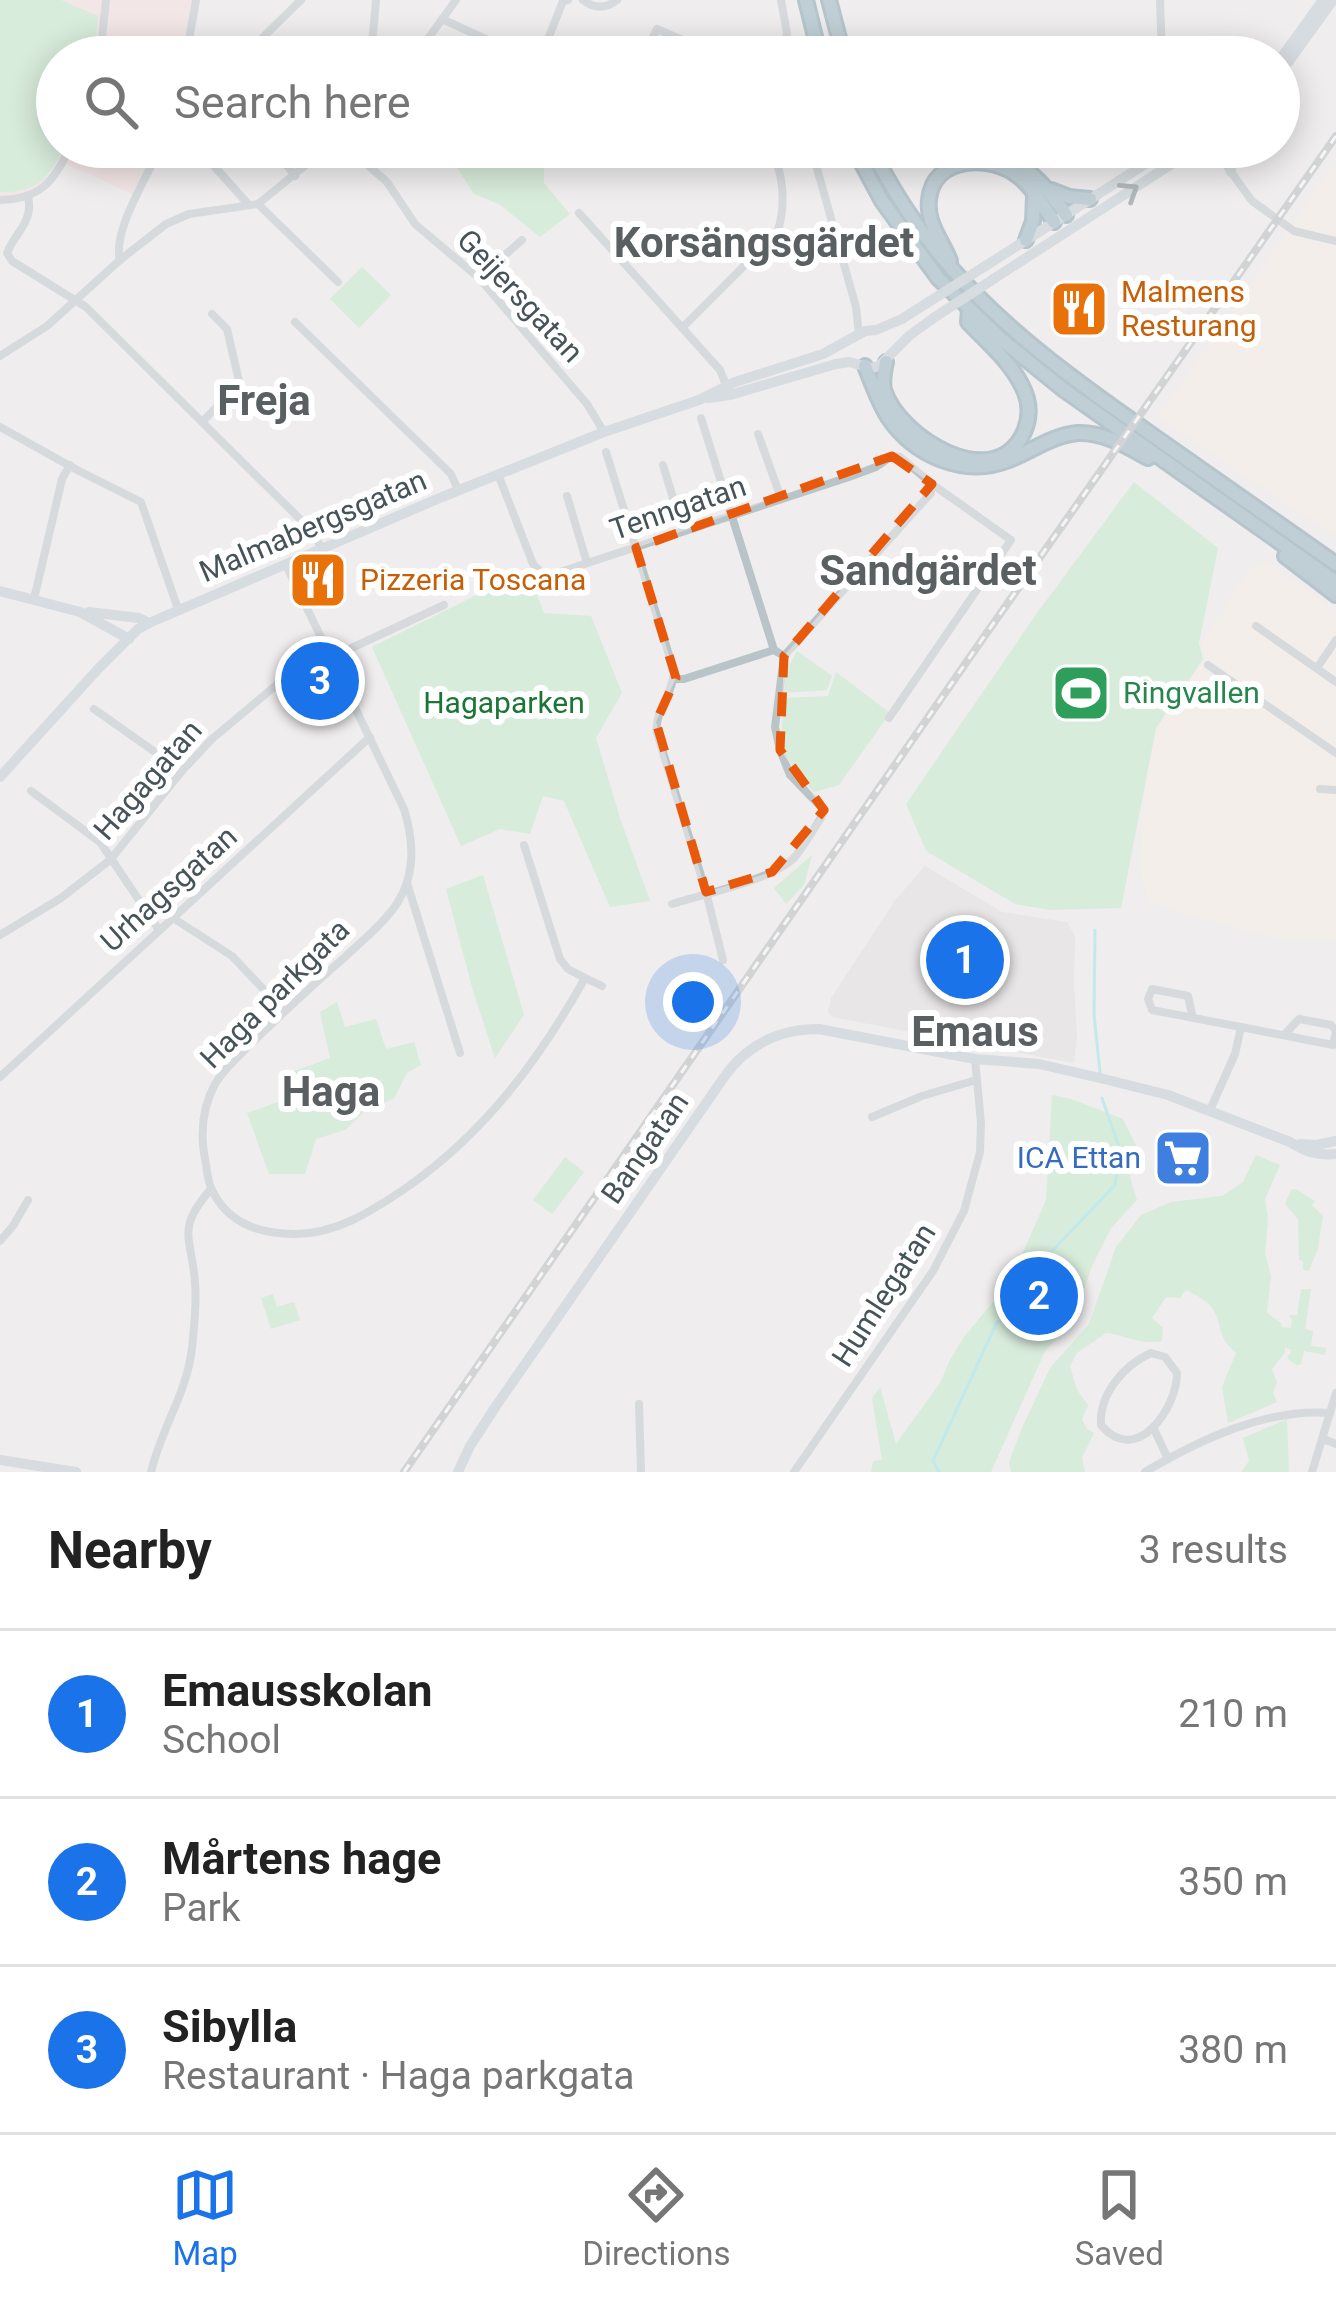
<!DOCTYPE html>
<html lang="en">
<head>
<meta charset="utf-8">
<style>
	body { margin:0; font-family:Roboto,sans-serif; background:#f2f2f2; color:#222 }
	.you { position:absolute; left:693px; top:1002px; width:42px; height:42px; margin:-30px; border:9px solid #fff; border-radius:50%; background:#1a73e8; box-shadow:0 0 0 18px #1a73e833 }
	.badge { display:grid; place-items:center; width:78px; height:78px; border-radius:50%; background:#1a73e8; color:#fff; font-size:39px; font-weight:700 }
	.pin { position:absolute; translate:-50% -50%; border:6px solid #fff; box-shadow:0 3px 12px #0006 }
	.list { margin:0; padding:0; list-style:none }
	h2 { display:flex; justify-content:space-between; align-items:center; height:156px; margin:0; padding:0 48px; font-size:51px }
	h2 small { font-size:39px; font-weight:400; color:#767676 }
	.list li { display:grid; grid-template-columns:78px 1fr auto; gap:36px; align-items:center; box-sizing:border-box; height:168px; padding:0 48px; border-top:3px solid #e0e0e0 }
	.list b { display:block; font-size:45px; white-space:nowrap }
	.list p { margin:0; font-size:39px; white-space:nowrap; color:#767676 }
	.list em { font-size:39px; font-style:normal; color:#767676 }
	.icon { flex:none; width:66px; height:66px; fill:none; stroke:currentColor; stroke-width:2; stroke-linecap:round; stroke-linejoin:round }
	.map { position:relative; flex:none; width:1336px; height:1472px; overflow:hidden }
	.search { position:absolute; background:#fff; box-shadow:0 6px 30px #0003; left:36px; right:36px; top:36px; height:132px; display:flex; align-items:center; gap:30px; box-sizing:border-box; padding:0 42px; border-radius:66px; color:#767676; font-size:45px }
	.sheet { height:660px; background:#fff }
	nav { display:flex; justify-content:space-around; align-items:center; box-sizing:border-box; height:168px; border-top:3px solid #e0e0e0; background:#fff; font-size:33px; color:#767676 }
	nav a { display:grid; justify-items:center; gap:6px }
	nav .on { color:#1a73e8 }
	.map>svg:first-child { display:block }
	.commercial { fill:#faf0e6 }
	.education { fill:#e0dedf }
	.medical { fill:#f9dde0 }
	.green { fill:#bcecc5 }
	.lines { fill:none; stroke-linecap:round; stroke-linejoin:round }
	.stream { stroke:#8ce6e7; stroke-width:3 }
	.highway-casing { stroke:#7295a5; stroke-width:18 }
	.street { stroke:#b9c4c9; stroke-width:8 }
	.secondary { stroke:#b9c7ce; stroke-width:10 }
	.highway { stroke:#87aaba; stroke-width:12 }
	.rail-casing { stroke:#afb4b7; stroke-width:8 }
	.rail { stroke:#fff; stroke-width:3; stroke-dasharray:9; stroke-linecap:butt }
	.secondary-bridge { stroke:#b9c7ce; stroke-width:10 }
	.oneway { stroke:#68767c }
	.marked { fill:none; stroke:#e8590c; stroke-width:9; stroke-dasharray:24 15; stroke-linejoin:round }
	.labels { text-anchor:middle; stroke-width:12; stroke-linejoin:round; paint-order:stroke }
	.food-label { font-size:30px; fill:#c56008; stroke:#fff; text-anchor:start }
	.street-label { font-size:30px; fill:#465459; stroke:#fff }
	.leisure-label { font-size:30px; fill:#27864d; stroke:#fff; text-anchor:start }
	.park-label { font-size:30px; fill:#1b7636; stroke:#fff }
	.shop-label { font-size:30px; fill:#366cbe; stroke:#fff; text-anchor:end }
	.district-label { font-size:42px; font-weight:bold; fill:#5a5f61; stroke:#fff }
</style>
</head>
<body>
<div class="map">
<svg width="1336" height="1472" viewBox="0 0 1336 1472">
	<rect width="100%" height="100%" fill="#efeded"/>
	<!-- commercial -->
	<g class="commercial">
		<path d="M1336 162V537L1157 418Z"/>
		<path d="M1267 561 1336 612V941L1289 940 1252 933 1149 903 1139 867 1147 777 1157 728 1205 659 1201 644 1253 565Z"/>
	</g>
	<!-- education -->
	<path class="education" d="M925 866 1002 912 1067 922 1075 937 1074 983 1077 1036 1074 1063 832 1017 828 1012 831 998 896 899Z"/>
	<!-- medical -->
	<path class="medical" d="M0 0H195L182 57H57V147H155L132 194 57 159 32 200 0 202Z"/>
	<!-- green -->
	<g class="green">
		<path d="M0 0H61L98 16 95 57H57V147H64C49 179 37 193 0 192Z"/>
		<path d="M417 147H544V183L570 214 540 237 499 204 474 194 456 166 417 150Z"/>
		<path d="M362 267 391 295 359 328 330 299Z"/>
		<path d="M1134 482 1218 548 1199 643 1203 659 1156 728 1121 908 1050 910 1015 904 926 851 906 804 1037 613Z"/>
		<path d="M527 570 544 613 591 616 622 693 596 738 621 821 650 901 610 907 564 801 543 796 530 834 500 829 461 846 372 647Z"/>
		<path d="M797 651 832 676 827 690 784 693 786 671Z"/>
		<path d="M836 672 890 713 839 785 814 792C780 757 781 746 783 698L828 696Z"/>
		<path d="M812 855 804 885 786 904 774 888Z"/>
		<path d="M483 875 524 1015 495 1058 473 991 446 889Z"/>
		<path d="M337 1002 345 1027 376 1019 386 1049 414 1042 421 1065 407 1073 394 1099 369 1107 345 1130 316 1139 305 1174H269L247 1113 286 1099 284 1075 330 1058 320 1012Z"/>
		<path d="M1052 1095 1071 1099 1123 1119 1137 1147 1130 1177 1137 1200 1111 1228 1092 1266 1074 1320 1045 1351 991 1472H871L873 1461 882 1460 872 1398 880 1387 896 1444 940 1383 950 1360 964 1337 1011 1280 1046 1200Z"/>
		<path d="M1256 1155 1280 1165 1265 1199 1268 1220 1265 1253 1271 1276 1267 1313 1281 1323 1282 1327 1291 1328 1292 1320 1289 1315H1297L1301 1289H1311L1305 1329 1313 1331 1311 1346 1326 1348 1325 1355 1304 1351 1301 1364 1296 1365 1287 1358 1292 1350 1285 1347V1352L1272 1369 1277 1382 1273 1393 1277 1402 1228 1423 1222 1387 1236 1353C1207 1327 1233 1311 1186 1290L1180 1298 1166 1297 1152 1318 1163 1328 1162 1341C1138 1345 1130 1336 1106 1333L1077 1353 1070 1366 1077 1390 1088 1405 1082 1419 1087 1429 1094 1433 1082 1458 1085 1472H1011L1009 1462 1022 1428 1050 1368 1089 1324 1116 1247 1141 1215 1171 1202 1222 1196 1243 1182Z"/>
		<path d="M565 1157 584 1172 552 1214 533 1200Z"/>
		<path d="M1296 1189 1315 1201 1312 1205 1323 1216 1318 1248 1309 1271 1303 1270V1261L1299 1260 1298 1219 1285 1204 1291 1190Z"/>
		<path d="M273 1294 277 1307 294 1302 300 1320 271 1329 261 1298Z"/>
		<path d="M1287 1419 1289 1472H1241L1249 1461 1243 1438Z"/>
	</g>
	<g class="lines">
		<!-- stream -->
		<g class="stream">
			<path d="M1095 930 1094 1015 1100 1072"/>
			<path d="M939 1472 933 1461 997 1322 1030 1313 1037 1267 1115 1185 1120 1150 1102 1098"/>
		</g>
		<defs>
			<g id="highway">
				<path d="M806 0 820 57"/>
				<path d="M829 0 844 57"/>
				<path d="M853 147 882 201 938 278 1002 340 1064 390 1336 582"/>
				<path d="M871 147C933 277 1034 352 1148 432 1211 476 1274 520 1336 564"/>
				<path d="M964 147C1018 158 1035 170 1066 215"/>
				<path d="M1051 190 1069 197 1090 199"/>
				<path d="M1026 240 1033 221 1034 197"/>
				<path d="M950 261C943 241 926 224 929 200 933 155 992 154 1019 177 1033 188 1044 207 1054 222"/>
				<path d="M886 362C884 371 882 381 884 390 899 438 995 496 1024 432 1031 416 1030 401 1022 386 1010 361 987 342 968 322L969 309"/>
				<path d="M865 366C872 383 878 401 888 417 914 456 965 478 1009 460 1032 451 1053 435 1078 433 1103 432 1126 446 1148 458"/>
				<path d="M1285 556 1336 595"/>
			</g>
		</defs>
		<!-- highway casing -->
		<use href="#highway" class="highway-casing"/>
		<!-- street -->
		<g class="street">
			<path d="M583 0C594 9 606 9 617 0"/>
			<path d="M781 0 787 33 782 57"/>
			<path d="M1160 0 1162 57"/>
			<path d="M442 19 525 57"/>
			<path d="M100 57 106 0"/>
			<path d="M186 57 196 0"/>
			<path d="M243 57 301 0"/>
			<path d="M371 57 376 0"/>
			<path d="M409 57 422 47 456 0"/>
			<path d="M541 57 563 1 568 0"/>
			<path d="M643 57 657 29 721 57"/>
			<path d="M197 147 248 204"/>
			<path d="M273 147 295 176"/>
			<path d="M347 147 387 182 415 224 479 278 587 404 604 432"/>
			<path d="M811 147 856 307 859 335"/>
			<path d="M1213 147 1252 201 1294 231 1336 241"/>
			<path d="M652 152 661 147"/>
			<path d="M774 155 790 147"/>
			<path d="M28 197C34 221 15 233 7 253L12 261 86 307 314 533 322 550"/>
			<path d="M0 200C40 199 54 182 70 147"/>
			<path d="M258 204 338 282"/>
			<path d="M579 213 720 370 728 390"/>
			<path d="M120 260C112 231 148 176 160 147"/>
			<path d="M479 278 522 240"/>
			<path d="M295 322 451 474 458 490"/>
			<path d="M682 328 777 233C786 208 785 168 767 147"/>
			<path d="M0 356 47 326 120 260 166 224 189 214 258 204 328 147"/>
			<path d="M701 418 774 650"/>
			<path d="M203 421 236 387 239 381 227 329 212 314"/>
			<path d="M0 427 79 471 141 502 178 609"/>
			<path d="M758 434 781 498"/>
			<path d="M606 452 674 671C674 693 654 710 657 733L706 892 723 960"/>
			<path d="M663 465 683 531"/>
			<path d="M498 474 533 564 541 572 551 575 849 477 876 467 892 456 900 457 932 484 931 493 784 656 775 727 780 750 790 775 824 810 821 818C812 831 804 847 793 859 773 879 701 895 672 904"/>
			<path d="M567 496 587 563"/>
			<path d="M286 565 404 809C414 842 416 875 396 905 382 925 363 940 345 957 315 983 286 1010 258 1037 243 1052 226 1066 215 1084 201 1110 200 1137 206 1164 207 1172 208 1183 212 1190 228 1224 260 1234 295 1234 336 1234 370 1212 403 1190 483 1135 538 1062 585 978L602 986"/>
			<path d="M34 599 62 479 70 465"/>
			<path d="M1256 626 1336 682"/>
			<path d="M330 658 444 605"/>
			<path d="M1208 665 1336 753"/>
			<path d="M1317 668 1336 640"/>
			<path d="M675 679H684L774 650 784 656"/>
			<path d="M94 709 182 771"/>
			<path d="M889 718 1011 540 932 484"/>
			<path d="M1320 789 1336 790"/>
			<path d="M31 791 100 842 159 930"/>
			<path d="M524 845 560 959 568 969 585 978"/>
			<path d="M407 883 460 1053"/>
			<path d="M173 918 232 956 284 1011"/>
			<path d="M0 935 61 898 110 860 182 771 212 739 323 646"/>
			<path d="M1193 1018 1188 996 1152 989 1148 999 1152 1010 1241 1027 1235 1054 1210 1110"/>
			<path d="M1241 1027 1333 1045 1336 1031 1331 1025 1299 1019 1284 1035"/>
			<path d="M0 1077 370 737"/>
			<path d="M872 1117 922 1096 976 1080"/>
			<path d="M0 1241 13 1226 28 1200"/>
			<path d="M1151 1353 1165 1357 1177 1373C1177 1409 1136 1467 1101 1425 1099 1394 1124 1365 1151 1353Z"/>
			<path d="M639 1404 641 1472"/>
			<path d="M1154 1429 1168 1459"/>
			<path d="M1324 1439 1336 1444"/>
			<path d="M151 1472C161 1429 187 1393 192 1348 194 1327 197 1304 195 1283 192 1237 175 1230 211 1189"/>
			<path d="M794 1472 933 1271 964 1211 980 1152 981 1123 975 1059"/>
			<path d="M1145 1472C1199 1440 1266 1408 1330 1413"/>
			<path d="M1312 1472 1336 1393"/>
		</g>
		<!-- secondary -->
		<g class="secondary">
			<path d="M1279 61 1323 0"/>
			<path d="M1279 75 1333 0"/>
			<path d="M1229 147 1231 172"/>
			<path d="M1192 151 1218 154"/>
			<path d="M987 265 1172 147"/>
			<path d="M995 278 1198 147"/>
			<path d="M708 398 730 395 836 364 849 362 872 368 879 366 910 335 935 317"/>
			<path d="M0 591 80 612 129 639"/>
			<path d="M89 612 139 618 149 623"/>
			<path d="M0 777 98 669 138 629 149 623 442 497 604 432 699 400 735 382 823 354 865 331 876 330 902 319 927 303"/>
			<path d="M1300 1144 1316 1145 1336 1141"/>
			<path d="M0 1460 76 1472"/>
			<path d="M458 1472 470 1446 496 1406 727 1073C750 1043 780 1029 819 1029L975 1059 1039 1064 1100 1078 1168 1095 1290 1142C1306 1152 1318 1156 1336 1154"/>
		</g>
		<!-- highway -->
		<use href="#highway" class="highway"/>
		<defs>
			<path id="rail" d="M404 1472 979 644 1336 136"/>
		</defs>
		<!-- rail casing -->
		<use href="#rail" class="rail-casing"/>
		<!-- rail -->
		<use href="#rail" class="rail"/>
		<!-- secondary-bridge -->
		<g class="secondary-bridge">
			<path d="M927 303 987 265"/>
			<path d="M935 317 995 278"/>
		</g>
	</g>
	<!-- one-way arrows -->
	<defs><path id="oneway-chevron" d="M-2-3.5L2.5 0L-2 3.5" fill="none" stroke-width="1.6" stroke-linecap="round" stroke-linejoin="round" transform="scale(3)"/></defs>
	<use class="oneway" href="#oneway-chevron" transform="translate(1130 191) rotate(-33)"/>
	<!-- marked area -->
	<path d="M0 0H1336V1472H0ZM892 456 932 484 784 656 780 750 824 810 772 872 706 892 656 722 676 678 636 548Z" fill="#efeded" fill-opacity=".55" fill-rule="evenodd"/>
	<path class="marked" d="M892 456 932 484 784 656 780 750 824 810 772 872 706 892 656 722 676 678 636 548Z"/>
	<!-- icons -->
	<defs>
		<symbol id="restaurant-square" viewBox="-11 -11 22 22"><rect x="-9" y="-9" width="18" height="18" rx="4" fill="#e8710a" stroke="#fff"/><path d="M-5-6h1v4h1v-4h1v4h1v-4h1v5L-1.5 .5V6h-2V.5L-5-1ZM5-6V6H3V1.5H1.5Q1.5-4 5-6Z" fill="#fff"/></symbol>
		<symbol id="stadium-square" viewBox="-11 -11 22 22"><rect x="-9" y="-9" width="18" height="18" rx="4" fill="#2e9e5b" stroke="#fff"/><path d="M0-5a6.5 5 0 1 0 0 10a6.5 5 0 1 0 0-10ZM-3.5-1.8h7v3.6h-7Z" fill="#fff"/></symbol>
		<symbol id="supermarket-square" viewBox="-11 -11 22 22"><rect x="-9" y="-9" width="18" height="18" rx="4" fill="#3f7fe0" stroke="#fff"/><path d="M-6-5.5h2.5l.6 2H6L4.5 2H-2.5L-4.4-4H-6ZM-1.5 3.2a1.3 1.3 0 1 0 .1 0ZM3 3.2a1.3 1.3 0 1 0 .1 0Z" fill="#fff"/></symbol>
	</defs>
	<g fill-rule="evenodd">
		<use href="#restaurant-square" x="1046" y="276" width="66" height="66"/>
		<use href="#restaurant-square" x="285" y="547" width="66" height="66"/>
		<use href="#stadium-square" x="1048" y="660" width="66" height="66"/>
		<use href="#supermarket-square" x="1150" y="1125" width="66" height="66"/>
	</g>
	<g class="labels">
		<!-- food labels -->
		<g class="food-label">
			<text x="1121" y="302">Malmens<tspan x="1121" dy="34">Resturang</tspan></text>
			<text x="360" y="590">Pizzeria Toscana</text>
		</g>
		<!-- street labels -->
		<g class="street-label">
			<text transform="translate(520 296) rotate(47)" y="10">Geijersgatan</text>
			<text transform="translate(678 508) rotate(-19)" y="10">Tenngatan</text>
			<text transform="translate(313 526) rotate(-23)" y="10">Malmabergsgatan</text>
			<text transform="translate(148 780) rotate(-49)" y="10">Hagagatan</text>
			<text transform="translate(169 889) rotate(-42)" y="10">Urhagsgatan</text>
			<text transform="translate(275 994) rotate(-45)" y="10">Haga parkgata</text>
			<text transform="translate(645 1148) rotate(-55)" y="10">Bangatan</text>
			<text transform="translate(884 1295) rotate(-57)" y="10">Humlegatan</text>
		</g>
		<!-- leisure labels -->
		<g class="leisure-label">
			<text x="1123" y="703">Ringvallen</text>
		</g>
		<!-- park labels -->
		<g class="park-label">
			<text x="504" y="713">Hagaparken</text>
		</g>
		<!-- shop labels -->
		<g class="shop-label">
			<text x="1141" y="1168">ICA Ettan</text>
		</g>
		<!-- district labels -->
		<g class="district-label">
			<text x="764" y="257">Korsängsgärdet</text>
			<text x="264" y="415">Freja</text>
			<text x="928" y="585">Sandgärdet</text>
			<text x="975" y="1046">Emaus</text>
			<text x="331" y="1106">Haga</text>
		</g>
	</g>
</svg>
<div class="you"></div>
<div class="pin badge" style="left:965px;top:960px">1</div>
<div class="pin badge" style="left:1039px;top:1296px">2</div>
<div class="pin badge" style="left:320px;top:681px">3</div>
<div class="search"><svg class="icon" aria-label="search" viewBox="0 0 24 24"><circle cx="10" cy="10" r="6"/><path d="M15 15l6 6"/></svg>Search here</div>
</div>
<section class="sheet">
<h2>Nearby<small>3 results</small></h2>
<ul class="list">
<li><span class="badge">1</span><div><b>Emausskolan</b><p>School</p></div><em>210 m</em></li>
<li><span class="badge">2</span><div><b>Mårtens hage</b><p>Park</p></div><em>350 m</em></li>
<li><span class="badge">3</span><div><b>Sibylla</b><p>Restaurant · Haga parkgata</p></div><em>380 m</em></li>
</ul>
</section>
<nav>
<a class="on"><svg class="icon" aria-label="map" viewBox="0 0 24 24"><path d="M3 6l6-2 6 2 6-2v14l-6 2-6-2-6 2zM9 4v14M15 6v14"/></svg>Map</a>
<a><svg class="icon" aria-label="directions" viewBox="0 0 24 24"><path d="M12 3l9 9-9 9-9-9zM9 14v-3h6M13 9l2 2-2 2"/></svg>Directions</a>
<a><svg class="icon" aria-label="saved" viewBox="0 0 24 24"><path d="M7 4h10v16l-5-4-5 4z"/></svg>Saved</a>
</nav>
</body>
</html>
